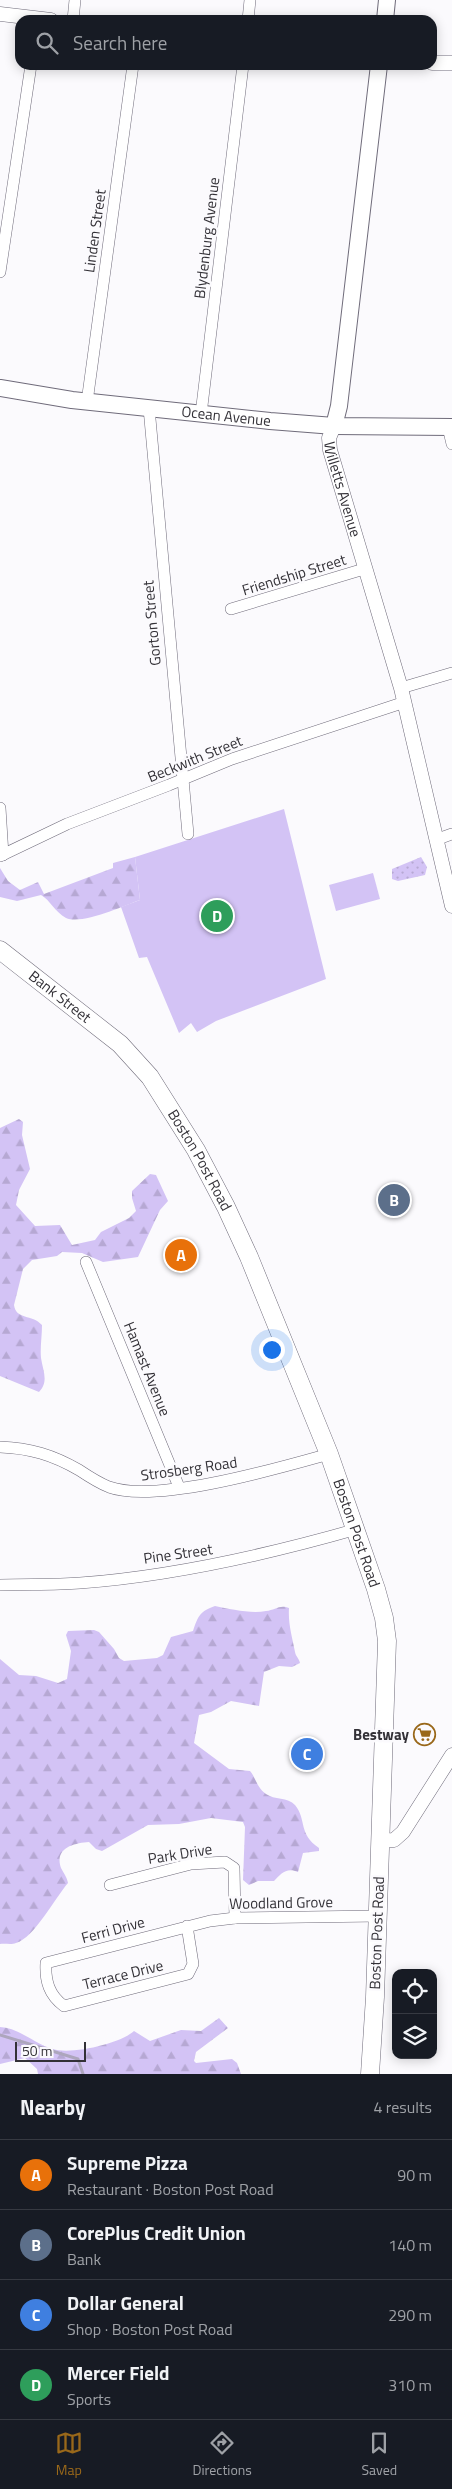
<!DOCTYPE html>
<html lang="en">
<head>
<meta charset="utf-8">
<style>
	body { margin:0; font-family:"Titillium Web",sans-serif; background:#20242c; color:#f1f3f6 }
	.controls { position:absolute; right:15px; bottom:15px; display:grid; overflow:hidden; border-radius:10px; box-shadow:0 2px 12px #0003 }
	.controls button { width:45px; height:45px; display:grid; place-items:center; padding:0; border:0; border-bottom:1px solid #363941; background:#171b24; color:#f1f3f6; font:25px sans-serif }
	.scale { position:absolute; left:15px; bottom:12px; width:71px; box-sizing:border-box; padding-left:5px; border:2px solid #333137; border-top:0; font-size:14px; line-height:18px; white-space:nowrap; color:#333137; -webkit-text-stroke:4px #fbfafd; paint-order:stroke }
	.you { position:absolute; left:271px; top:1349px; width:18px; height:18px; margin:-12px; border:4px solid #fff; border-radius:50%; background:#1a73e8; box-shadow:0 0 0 8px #1a73e833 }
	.badge { display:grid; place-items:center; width:32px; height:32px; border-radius:50%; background:#99681a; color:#fff; font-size:16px; font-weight:700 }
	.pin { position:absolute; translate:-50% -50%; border:2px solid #fff; box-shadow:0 1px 5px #0006 }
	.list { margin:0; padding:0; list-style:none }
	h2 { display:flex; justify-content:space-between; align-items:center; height:65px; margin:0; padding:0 20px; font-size:21px }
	h2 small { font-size:16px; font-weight:400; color:#9ea1a6 }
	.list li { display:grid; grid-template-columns:32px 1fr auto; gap:15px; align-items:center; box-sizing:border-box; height:70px; padding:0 20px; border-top:1px solid #363941 }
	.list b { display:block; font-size:19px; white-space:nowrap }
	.list p { margin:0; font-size:16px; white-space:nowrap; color:#9ea1a6 }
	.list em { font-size:16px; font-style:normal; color:#9ea1a6 }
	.icon { flex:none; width:28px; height:28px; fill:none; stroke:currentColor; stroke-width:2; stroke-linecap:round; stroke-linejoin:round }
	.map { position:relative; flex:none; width:452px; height:2074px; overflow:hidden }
	.search { position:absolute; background:#171b24; box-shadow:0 2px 12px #0003; left:15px; right:15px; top:15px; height:55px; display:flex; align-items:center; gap:12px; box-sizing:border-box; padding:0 18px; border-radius:15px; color:#9ea1a6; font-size:19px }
	.sheet { height:345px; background:#171b24 }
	nav { display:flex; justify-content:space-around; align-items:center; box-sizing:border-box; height:70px; border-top:1px solid #363941; background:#171b24; font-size:14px; color:#9ea1a6 }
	nav a { display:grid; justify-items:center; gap:2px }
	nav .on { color:#99681a }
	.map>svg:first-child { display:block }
	.green { fill:#d3c3f5 }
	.forest { fill:url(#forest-firs) }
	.park { fill:url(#park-dots) }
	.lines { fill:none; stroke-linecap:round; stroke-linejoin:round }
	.stream { stroke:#ada6bd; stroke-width:3 }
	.minor-casing { stroke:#6f6b7a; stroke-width:12 }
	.tertiary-casing { stroke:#6f6b7a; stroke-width:15 }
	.secondary-casing { stroke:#6f6b7a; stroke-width:18 }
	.primary-casing { stroke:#6f6b7a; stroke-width:19 }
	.minor { stroke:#fff; stroke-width:11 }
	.tertiary { stroke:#fff; stroke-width:14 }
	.secondary { stroke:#fff; stroke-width:16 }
	.primary { stroke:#fff; stroke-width:18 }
	.labels { text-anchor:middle; stroke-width:5; stroke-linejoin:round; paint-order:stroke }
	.street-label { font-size:15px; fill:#333137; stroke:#fbfafd }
	.poi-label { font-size:15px; font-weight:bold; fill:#333137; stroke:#fbfafd; text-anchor:end }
</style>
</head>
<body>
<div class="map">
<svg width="452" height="2074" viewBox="0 0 452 2074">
	<defs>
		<pattern id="forest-firs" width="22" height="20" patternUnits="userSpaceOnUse" patternTransform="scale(1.25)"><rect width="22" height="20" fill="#d3c3f5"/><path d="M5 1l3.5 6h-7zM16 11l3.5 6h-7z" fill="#b6a8d3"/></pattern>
		<pattern id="park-dots" width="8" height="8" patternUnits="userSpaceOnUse" patternTransform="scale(1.25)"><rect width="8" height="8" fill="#d3c3f5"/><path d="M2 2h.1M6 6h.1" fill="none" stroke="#b6a8d3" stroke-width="1.8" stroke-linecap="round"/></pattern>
	</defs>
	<rect width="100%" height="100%" fill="#fbfafd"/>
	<!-- green -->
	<g class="green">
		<path d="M284 809 326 979 216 1021 197 1032 191 1023 179 1033 147 957 139 958 121 907 140 900 135 857Z"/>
		<path d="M373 873 380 899 336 911 329 885Z"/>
	</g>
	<!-- forest -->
	<g class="forest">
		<path d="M135 857 140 900C123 906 82 925 66 918 55 912 50 900 41 895L17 901 0 897V868L8 881 20 890 38 882 44 894 113 868V863Z"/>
		<path d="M19 1119 23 1122 22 1135 30 1169 19 1190 16 1205 35 1226 60 1225 72 1245 95 1240 101 1232 129 1218 136 1211 132 1198V1191L150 1174 156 1175 168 1201 160 1210 138 1257 103 1262 82 1253 62 1252 57 1256 32 1260 23 1269 14 1305C16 1320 32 1314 42 1325 42 1336 40 1348 41 1358 43 1371 49 1382 39 1392L0 1376V1128Z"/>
		<path d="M215 1606C230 1609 251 1614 266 1611 275 1610 280 1604 289 1608 288 1624 292 1636 295 1652 296 1657 299 1658 300 1663L292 1667 279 1666 264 1672 259 1706 231 1701 211 1712 199 1715 194 1743 229 1769 250 1771C256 1778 257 1788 266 1794 274 1800 288 1797 295 1805 307 1820 298 1834 319 1848V1851L303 1853 298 1872C286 1867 281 1874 274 1881H258L249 1885 243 1880 245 1827 243 1822 211 1818 179 1824 148 1825 102 1851 96 1849 89 1842C74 1843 54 1848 61 1868 64 1874 67 1877 68 1883 55 1898 34 1938 16 1943 11 1945 5 1943 0 1944V1659L19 1675 36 1676 58 1683 67 1679 71 1651 66 1635 68 1631 94 1630 99 1632 114 1649 119 1658 124 1661 157 1658 163 1655 171 1637 193 1631C198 1616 200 1611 215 1606Z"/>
		<path d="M219 2018 228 2028 196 2052 194 2061 196 2063 232 2059 237 2063 241 2074H38L37 2069 25 2058 0 2064V2027C20 2028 34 2044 53 2049 70 2055 120 2044 134 2031L150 2041 181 2030 201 2031Z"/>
	</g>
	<!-- park -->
	<path class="park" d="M421 857 427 867 425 875 398 881 392 879V869Z"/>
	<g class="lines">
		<!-- stream -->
		<path class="stream" d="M0 2035 78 2059 83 2074"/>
		<defs>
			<g id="minor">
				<path d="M73 20 75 0"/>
				<path d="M248 20 250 0"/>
				<path d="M0 272 31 65"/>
				<path d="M87 402 133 65"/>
				<path d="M149 408 188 834"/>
				<path d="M201 414 243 65"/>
				<path d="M448 427 452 444"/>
				<path d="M231 609 364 569"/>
				<path d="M401 688 452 673"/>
				<path d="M0 808 3 855"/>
				<path d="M438 839 452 834"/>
				<path d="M0 856 67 824 169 785 232 759 405 702"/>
				<path d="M86 1262 179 1487"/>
				<path d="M0 1447C30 1448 53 1455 79 1470 88 1476 99 1483 109 1487 156 1504 279 1468 329 1454"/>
				<path d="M0 1585C27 1584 54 1585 80 1583 174 1576 266 1555 357 1529"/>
				<path d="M110 1885 191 1864 225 1862 234 1868 235 1918"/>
				<path d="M187 1926 193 1964 188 1974 64 2006C49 1995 45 1981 46 1963L210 1921 235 1918 377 1916"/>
			</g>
			<g id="tertiary">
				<path d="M0 14 51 20"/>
				<path d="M432 63H452"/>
				<path id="s1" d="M334 426 329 438 330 450 401 688 452 906"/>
				<path d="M381 1841 394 1840 403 1832 452 1755"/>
			</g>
			<g id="secondary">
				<path d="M385 20 387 0"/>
				<path id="s2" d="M0 388 72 400 270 421 334 426 452 427"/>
				<path d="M334 426 339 406 379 65"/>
			</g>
			<g id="primary">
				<path id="s3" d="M0 950 120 1044 150 1077 196 1150 226 1207 249 1257 329 1454 376 1589 384 1618 387 1641 375 1997 370 2074"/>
			</g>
		</defs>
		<!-- minor casing -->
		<use href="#minor" class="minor-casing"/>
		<!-- tertiary casing -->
		<use href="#tertiary" class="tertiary-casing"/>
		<!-- secondary casing -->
		<use href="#secondary" class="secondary-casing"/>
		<!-- primary casing -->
		<use href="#primary" class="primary-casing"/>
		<!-- minor -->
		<use href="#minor" class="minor"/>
		<!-- tertiary -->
		<use href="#tertiary" class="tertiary"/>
		<!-- secondary -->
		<use href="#secondary" class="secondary"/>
		<!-- primary -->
		<use href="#primary" class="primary"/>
	</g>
	<!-- icons -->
	<defs>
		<symbol id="supermarket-ring" viewBox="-11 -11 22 22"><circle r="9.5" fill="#fbfafd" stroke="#99681a" stroke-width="1.5"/><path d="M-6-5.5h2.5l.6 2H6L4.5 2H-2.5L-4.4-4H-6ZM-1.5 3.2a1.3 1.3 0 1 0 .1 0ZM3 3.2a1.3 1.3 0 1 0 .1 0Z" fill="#99681a"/></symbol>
	</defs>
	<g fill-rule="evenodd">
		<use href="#supermarket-ring" x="412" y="1722" width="25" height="25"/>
	</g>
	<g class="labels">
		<!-- street labels -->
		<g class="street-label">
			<text transform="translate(95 231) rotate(-82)" y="5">Linden Street</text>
			<text transform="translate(207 238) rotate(-83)" y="5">Blydenburg Avenue</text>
			<text dy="5" stroke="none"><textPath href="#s2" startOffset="228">Ocean Avenue</textPath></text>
			<text dy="5" stroke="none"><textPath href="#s1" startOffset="66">Willetts Avenue</textPath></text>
			<text transform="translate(294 575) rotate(-17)" y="5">Friendship Street</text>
			<text transform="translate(152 623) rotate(-95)" y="5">Gorton Street</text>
			<text transform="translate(195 759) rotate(-22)" y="5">Beckwith Street</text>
			<text dy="5" stroke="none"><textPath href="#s3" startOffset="76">Bank Street</textPath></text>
			<text dy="5" stroke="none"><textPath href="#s3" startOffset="294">Boston Post Road</textPath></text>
			<text transform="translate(147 1369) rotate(68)" y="5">Hamast Avenue</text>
			<text transform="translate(189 1469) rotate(-8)" y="5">Strosberg Road</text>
			<text dy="5" stroke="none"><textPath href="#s3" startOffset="699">Boston Post Road</textPath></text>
			<text transform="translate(178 1554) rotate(-8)" y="5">Pine Street</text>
			<text transform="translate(180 1854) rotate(-9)" y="5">Park Drive</text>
			<text transform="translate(281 1903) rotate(-1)" y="5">Woodland Grove</text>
			<text transform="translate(113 1930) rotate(-15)" y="5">Ferri Drive</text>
			<text transform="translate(377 1933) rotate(-88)" y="5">Boston Post Road</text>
			<text transform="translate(123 1975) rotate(-14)" y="5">Terrace Drive</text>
		</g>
		<!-- poi labels -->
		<g class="poi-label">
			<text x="409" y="1740">Bestway</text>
		</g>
	</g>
</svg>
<div class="controls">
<button><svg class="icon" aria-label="locate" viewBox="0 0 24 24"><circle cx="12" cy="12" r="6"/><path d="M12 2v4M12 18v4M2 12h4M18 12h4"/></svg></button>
<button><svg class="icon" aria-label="layers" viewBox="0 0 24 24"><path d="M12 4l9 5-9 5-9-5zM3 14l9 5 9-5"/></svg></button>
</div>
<div class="scale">50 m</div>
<div class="you"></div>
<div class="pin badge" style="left:181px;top:1255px;background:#e8710a">A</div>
<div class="pin badge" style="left:394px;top:1200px;background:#5c6f8a">B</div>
<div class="pin badge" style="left:307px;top:1754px;background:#3f7fe0">C</div>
<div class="pin badge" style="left:217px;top:916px;background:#2e9e5b">D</div>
<div class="search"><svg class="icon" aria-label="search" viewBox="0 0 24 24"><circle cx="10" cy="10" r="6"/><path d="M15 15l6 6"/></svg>Search here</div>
</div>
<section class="sheet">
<h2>Nearby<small>4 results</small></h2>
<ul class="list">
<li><span class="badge" style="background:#e8710a">A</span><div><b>Supreme Pizza</b><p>Restaurant · Boston Post Road</p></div><em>90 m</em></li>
<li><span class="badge" style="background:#5c6f8a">B</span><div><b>CorePlus Credit Union</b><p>Bank</p></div><em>140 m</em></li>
<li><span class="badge" style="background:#3f7fe0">C</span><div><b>Dollar General</b><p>Shop · Boston Post Road</p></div><em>290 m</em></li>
<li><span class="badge" style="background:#2e9e5b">D</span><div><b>Mercer Field</b><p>Sports</p></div><em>310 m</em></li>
</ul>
</section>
<nav>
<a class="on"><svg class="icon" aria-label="map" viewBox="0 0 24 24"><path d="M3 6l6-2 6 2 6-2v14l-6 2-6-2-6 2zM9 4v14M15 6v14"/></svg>Map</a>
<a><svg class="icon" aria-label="directions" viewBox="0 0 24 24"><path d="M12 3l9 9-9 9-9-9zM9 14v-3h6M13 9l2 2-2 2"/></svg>Directions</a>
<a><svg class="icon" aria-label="saved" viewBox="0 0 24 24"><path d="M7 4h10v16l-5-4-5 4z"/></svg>Saved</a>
</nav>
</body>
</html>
